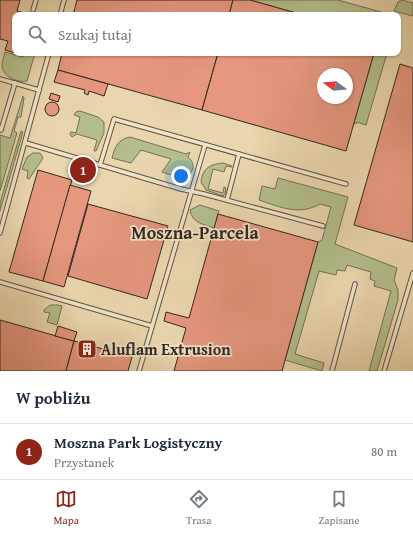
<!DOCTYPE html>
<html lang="pl">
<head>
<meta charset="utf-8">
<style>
	body { margin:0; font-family:"Gentium Book Plus",serif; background:#f6f6f7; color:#1f2937 }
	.compass { position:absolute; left:317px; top:68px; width:36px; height:36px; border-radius:50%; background:#fff; box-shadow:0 1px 3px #0004; rotate:286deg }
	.you { position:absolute; left:181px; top:176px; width:14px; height:14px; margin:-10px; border:3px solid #fff; border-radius:50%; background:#1a73e8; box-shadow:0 0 0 6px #1a73e833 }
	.badge { display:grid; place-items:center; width:26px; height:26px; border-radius:50%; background:#8f2418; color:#fff; font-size:13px; font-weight:700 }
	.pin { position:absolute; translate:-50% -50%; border:2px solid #fff; box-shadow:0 1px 4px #0006 }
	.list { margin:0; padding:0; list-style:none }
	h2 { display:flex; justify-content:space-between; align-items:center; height:52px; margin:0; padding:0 16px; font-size:17px }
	h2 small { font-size:13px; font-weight:400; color:#747a83 }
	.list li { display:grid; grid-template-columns:26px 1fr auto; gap:12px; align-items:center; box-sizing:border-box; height:56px; padding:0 16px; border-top:1px solid #e0e1e3 }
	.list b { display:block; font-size:15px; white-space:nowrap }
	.list p { margin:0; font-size:13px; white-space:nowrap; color:#747a83 }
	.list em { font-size:13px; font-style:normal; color:#747a83 }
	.icon { flex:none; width:22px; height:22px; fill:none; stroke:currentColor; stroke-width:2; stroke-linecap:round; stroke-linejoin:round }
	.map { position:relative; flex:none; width:413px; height:371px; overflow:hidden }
	.search { position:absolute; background:#fff; box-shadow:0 1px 3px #0004; left:12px; right:12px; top:12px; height:44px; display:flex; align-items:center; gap:10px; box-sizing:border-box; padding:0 14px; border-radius:8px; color:#747a83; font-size:15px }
	.sheet { height:108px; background:#fff }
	nav { display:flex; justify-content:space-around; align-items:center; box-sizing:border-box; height:56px; border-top:1px solid #e0e1e3; background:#fff; font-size:11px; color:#747a83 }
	nav a { display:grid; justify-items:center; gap:2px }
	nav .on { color:#8f2418 }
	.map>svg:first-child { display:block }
	.green { fill:#b4be8c; stroke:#737254 }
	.building { fill:#e69780; stroke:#32271d; fill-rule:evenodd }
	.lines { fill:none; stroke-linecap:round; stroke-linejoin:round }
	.service-casing { stroke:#605341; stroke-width:5.5 }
	.service { stroke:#f1e4ca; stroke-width:3.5 }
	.labels { text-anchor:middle; stroke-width:3.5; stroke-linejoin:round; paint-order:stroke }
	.poi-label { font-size:16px; font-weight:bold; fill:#32271d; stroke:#f1e4ca; text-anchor:start }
	.quarter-label { font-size:18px; font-weight:bold; fill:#32271d; stroke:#f1e4ca }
</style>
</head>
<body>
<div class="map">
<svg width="413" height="371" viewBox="0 0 413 371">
	<rect width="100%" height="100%" fill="#ead6ae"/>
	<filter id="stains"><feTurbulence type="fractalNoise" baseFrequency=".005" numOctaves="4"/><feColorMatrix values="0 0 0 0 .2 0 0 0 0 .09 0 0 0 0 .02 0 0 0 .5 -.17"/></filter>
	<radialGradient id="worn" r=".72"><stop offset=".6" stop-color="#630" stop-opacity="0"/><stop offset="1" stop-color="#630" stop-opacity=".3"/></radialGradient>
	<!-- green -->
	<g class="green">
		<path d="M250 0H338L392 15H303Z"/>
		<path d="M402 0 413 3V16L394 11 398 2Z"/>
		<path d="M5 52 23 57 24 53H35L27 81C18 83 2 77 2 65 2 61 4 56 5 52Z"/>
		<path d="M374 53H387L366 125 357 122 356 124 354 123Z"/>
		<path d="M23 96 24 98 21 117H18L14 131 17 133 0 191V135L10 138Z"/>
		<path d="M80 111 98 117 104 122V133L96 151H94L97 140 77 134 72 137 70 134 71 132 76 133 80 117 74 115 76 112Z"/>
		<path d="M21 131 23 132 0 211V203Z"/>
		<path d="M130 137 186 154 190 152 188 157C197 165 193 174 183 179L182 183H181L177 177 162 172 171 159 141 150 131 163 112 158C115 147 118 139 130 137Z"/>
		<path d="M33 153H40L43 158 29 179 27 178 28 171 22 169 27 157Z"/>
		<path d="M223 163 232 166V167L226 166 224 172 213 169 208 189 223 193 224 187 226 188 225 194 223 196 206 190 201 182C202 168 211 164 223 163Z"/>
		<path d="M278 178 348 197 335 244 397 268 394 280 398 290V300L377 371H369L391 291 374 286 375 281 370 279 371 272 347 265 345 271 337 270 336 275 319 271 295 354 324 363 322 371 285 360 318 242 322 240 331 207 320 204C299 216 280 207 259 200L262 186 275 189Z"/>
		<path d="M200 205 219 211 214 228C203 224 192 223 190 210Z"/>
		<path d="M50 305H58L62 306 57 325 47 322 50 313 44 312V310Z"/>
	</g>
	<!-- building -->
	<g class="building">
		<path d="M0 0H20L17 11 31 15H15V53L5 50 8 41 0 39Z"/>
		<path d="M77 0H233L229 15H73Z"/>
		<path d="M233 0H250L303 15H229Z"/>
		<path d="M62 53H218L202 110 58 70Z"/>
		<path d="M218 53H374L346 151 202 110ZM323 74H347V98H323Z"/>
		<path d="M400 64 413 68V242L354 225Z"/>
		<path d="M58 70 108 84 104 96 89 91 88 95 84 93 85 90 54 82Z"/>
		<path d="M51 93 60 96 58 102 49 99Z"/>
		<circle cx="52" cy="109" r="7"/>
		<path d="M38 170 72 180 43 281 9 272Z"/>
		<path d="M70 185 91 191 64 287 43 281Z"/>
		<path d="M88 204 168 226 147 299 68 276Z"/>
		<path d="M218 214 318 242 282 371H174L186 328 164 321 166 312 189 318Z"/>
		<path d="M0 320 74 341 66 371H0Z"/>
		<path d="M58 326 77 332 74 341 55 336Z"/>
		<path d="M74 341 132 357 128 371H66Z"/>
	</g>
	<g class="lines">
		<defs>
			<g id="service">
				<path d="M33 10 36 0"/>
				<path d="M60 15 64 0"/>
				<path d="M0 79 39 90"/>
				<path d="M1 130 15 83"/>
				<path d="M26 143 181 189 204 194 323 226"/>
				<path d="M100 165 114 119 346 184"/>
				<path d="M227 200 239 154"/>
				<path d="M0 233 49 53"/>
				<path d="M0 282 152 326"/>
				<path d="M139 371 205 145"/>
				<path d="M332 371 355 284"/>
				<path d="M384 371 413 273"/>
			</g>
		</defs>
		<!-- service casing -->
		<use href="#service" class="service-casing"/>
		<!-- service -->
		<use href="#service" class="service"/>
	</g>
	<!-- icons -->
	<defs>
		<symbol id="building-square" viewBox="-11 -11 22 22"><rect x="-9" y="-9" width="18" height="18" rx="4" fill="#8f2418" stroke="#f1e4ca"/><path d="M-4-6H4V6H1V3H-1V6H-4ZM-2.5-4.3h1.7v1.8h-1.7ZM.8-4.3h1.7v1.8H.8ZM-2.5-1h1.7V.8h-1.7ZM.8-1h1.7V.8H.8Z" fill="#fff"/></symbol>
	</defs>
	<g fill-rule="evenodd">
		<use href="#building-square" x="76" y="338" width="22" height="22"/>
	</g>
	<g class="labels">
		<!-- poi labels -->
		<g class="poi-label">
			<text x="101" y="355">Aluflam Extrusion</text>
		</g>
		<!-- quarter labels -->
		<g class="quarter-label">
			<text x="195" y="239">Moszna-Parcela</text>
		</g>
	</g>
	<rect width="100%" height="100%" filter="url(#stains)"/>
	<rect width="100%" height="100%" fill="url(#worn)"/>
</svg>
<svg class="compass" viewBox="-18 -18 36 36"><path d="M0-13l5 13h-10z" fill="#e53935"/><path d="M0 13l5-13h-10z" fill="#747a83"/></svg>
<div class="you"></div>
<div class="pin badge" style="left:83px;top:170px">1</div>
<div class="search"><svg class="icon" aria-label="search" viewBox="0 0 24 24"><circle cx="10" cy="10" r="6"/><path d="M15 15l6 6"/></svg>Szukaj tutaj</div>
</div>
<section class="sheet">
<h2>W pobliżu<small></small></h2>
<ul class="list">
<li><span class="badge">1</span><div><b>Moszna Park Logistyczny</b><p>Przystanek</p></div><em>80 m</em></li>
</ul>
</section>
<nav>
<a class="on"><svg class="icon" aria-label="map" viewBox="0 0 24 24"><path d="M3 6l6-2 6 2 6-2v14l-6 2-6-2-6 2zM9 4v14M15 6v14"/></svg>Mapa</a>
<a><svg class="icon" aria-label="directions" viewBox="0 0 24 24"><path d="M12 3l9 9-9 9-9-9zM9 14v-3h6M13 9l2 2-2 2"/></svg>Trasa</a>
<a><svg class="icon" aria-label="saved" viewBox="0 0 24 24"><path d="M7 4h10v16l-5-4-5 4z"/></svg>Zapisane</a>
</nav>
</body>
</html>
